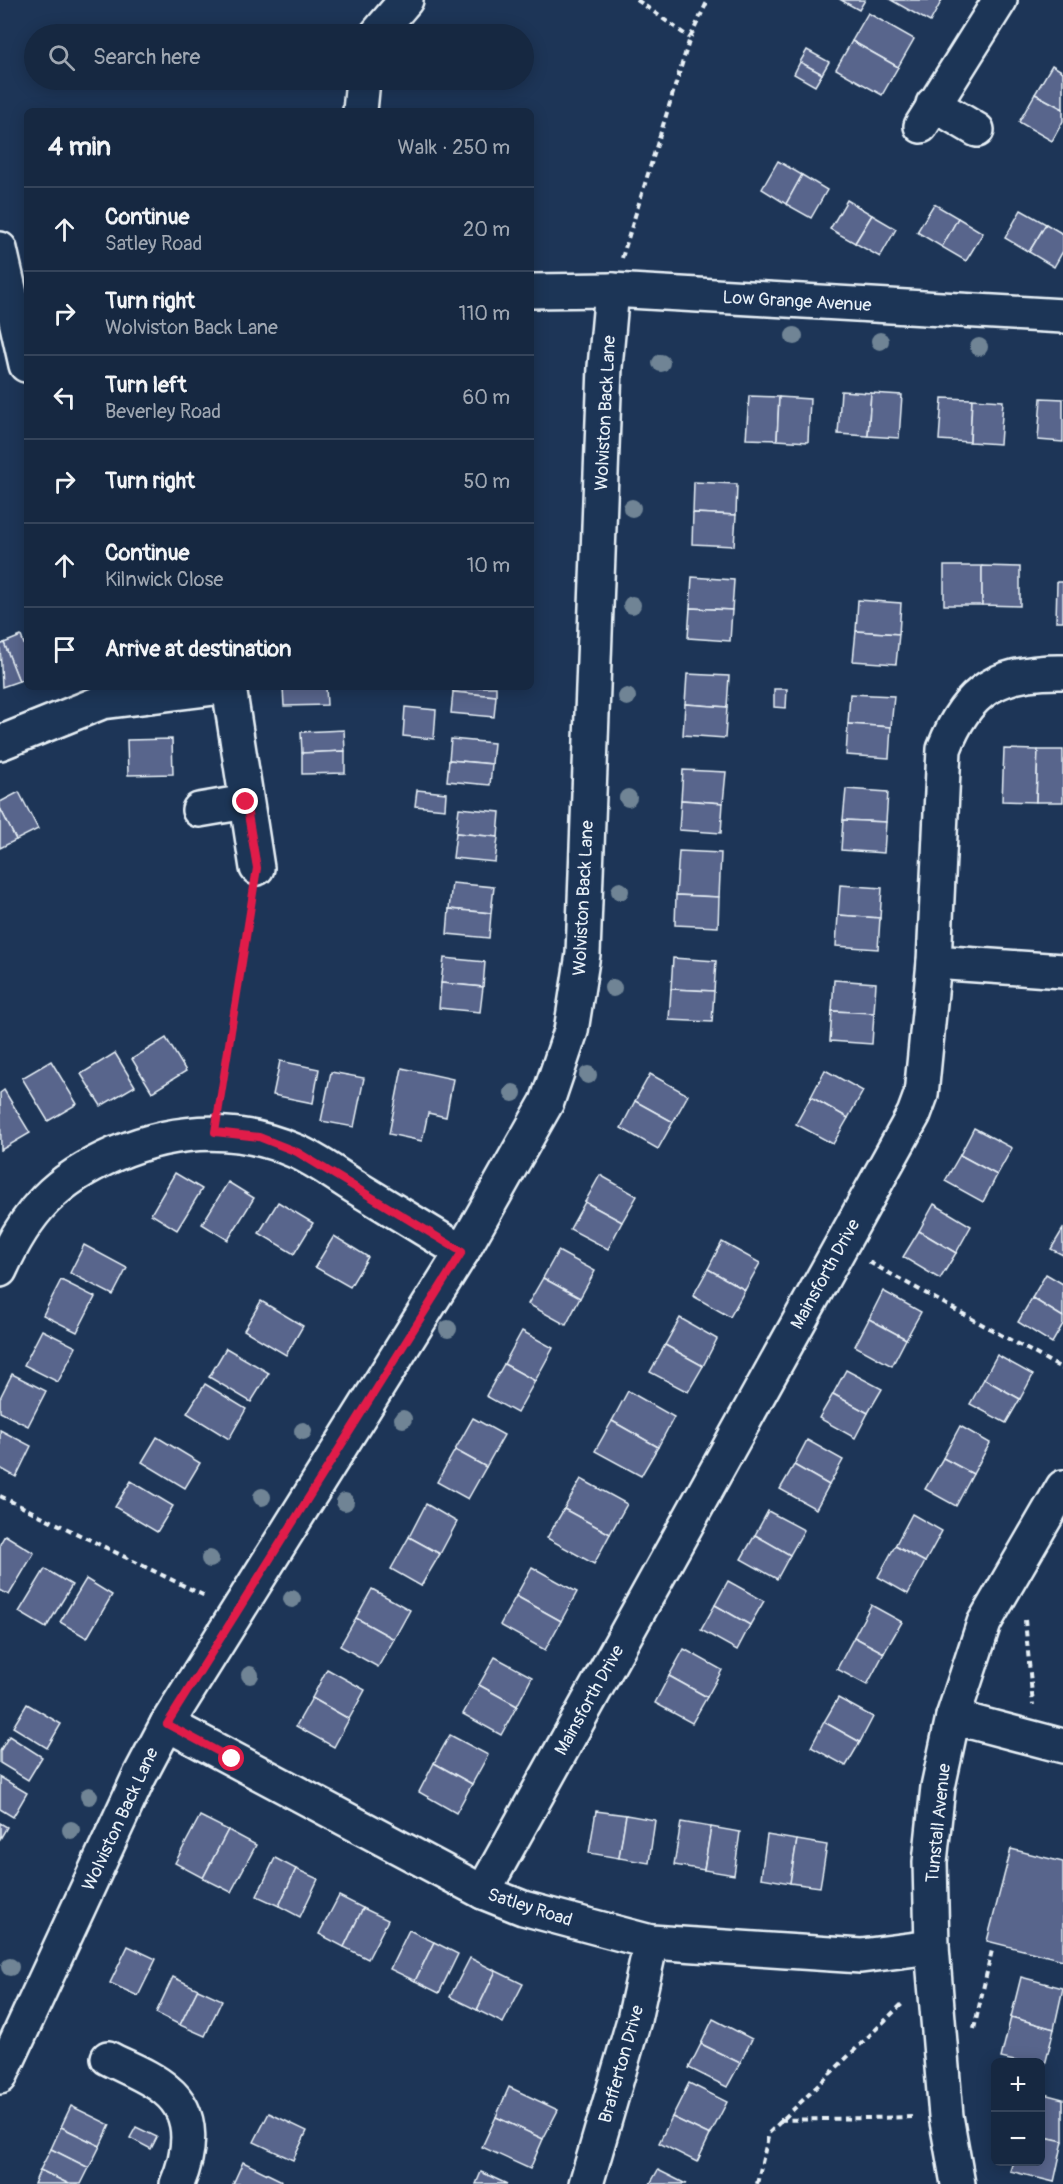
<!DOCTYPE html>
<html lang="en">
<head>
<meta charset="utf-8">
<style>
	body { margin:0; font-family:Pangolin,sans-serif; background:#23344c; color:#f1f3f6 }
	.controls { position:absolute; right:18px; bottom:18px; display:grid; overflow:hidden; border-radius:9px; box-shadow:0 3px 15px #0003 }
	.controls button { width:54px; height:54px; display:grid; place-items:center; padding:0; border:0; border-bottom:2px solid #35445a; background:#162841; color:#f1f3f6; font:30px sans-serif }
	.stop { position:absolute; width:18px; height:18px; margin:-14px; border:4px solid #e11d48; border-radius:50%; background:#fff }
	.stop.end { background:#e11d48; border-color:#fff; box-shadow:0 2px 6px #0008 }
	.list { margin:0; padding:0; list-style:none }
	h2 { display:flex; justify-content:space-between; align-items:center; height:78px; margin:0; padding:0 24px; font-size:26px }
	h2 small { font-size:20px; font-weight:400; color:#9ea6b1 }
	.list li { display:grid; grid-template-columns:39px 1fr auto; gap:18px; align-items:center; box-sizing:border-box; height:84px; padding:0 24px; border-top:2px solid #35445a }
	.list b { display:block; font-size:22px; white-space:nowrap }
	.list p { margin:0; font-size:20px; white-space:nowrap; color:#9ea6b1 }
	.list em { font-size:20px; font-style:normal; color:#9ea6b1 }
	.icon { flex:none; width:33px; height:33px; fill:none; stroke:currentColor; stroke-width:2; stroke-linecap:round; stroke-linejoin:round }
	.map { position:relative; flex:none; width:1063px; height:2184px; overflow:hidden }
	.search { position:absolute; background:#162841; box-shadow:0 3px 15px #0003; left:24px; top:24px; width:510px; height:66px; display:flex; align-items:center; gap:15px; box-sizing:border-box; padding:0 21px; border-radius:33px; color:#9ea6b1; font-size:22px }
	.panel { position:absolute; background:#162841; box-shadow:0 3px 15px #0003; left:24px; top:108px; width:510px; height:582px; border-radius:9px }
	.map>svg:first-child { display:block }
	.building { fill:#59658c; stroke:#e8f1f8; stroke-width:1.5 }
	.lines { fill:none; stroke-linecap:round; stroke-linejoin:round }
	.minor-casing { stroke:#e8f1f8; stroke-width:38 }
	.path { stroke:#e8f1f8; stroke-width:4; stroke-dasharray:6 4.5; stroke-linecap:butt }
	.minor { stroke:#1d3557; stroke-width:33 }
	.tree { fill:#6f8495 }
	.route { stroke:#e11d48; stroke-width:8 }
	.labels { text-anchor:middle; stroke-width:6; stroke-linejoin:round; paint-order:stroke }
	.street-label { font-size:18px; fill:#e8f1f8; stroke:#1d3557 }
</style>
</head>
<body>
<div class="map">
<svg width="1063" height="2184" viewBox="0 0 1063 2184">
	<rect width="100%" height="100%" fill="#1d3557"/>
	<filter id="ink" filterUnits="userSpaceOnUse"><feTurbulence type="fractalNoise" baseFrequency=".0167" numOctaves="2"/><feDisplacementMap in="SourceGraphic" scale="12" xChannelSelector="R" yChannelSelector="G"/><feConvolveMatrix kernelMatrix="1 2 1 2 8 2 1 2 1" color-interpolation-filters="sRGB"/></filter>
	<g filter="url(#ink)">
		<!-- building -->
		<g class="building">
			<path d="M841 0H865L859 10Z"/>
			<path d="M891 0H942L930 22Z"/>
			<path d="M868 13 914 39 898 67 852 41Z"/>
			<path d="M852 41 898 67 882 95 836 69Z"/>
			<path d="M807 50 829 62 822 74 800 62Z"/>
			<path d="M800 62 822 74 815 86 794 74Z"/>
			<path d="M1052 65 1063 72V109L1035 94Z"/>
			<path d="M1035 94 1063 109V121L1052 141 1019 122Z"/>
			<path d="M778 161 802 175 786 204 762 189Z"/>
			<path d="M802 175 827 190 811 218 786 204Z"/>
			<path d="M847 200 872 215 855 243 830 229Z"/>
			<path d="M934 204 958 218 942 247 917 232Z"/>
			<path d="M1021 210 1046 224 1029 252 1005 238Z"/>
			<path d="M872 215 896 229 880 257 855 243Z"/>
			<path d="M958 218 983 233 966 261 942 247Z"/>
			<path d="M1046 224 1063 234V251L1054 267 1029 252Z"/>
			<path d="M841 391 871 393 868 436 838 434Z"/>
			<path d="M871 393 902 395 899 438 868 436Z"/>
			<path d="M749 396 779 397 777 440 746 439Z"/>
			<path d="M779 397 810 399 808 442 777 440Z"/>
			<path d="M942 398 972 399 970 442 939 440Z"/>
			<path d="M1041 398 1063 399V442L1038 440Z"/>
			<path d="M972 399 1003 401 1000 444 970 442Z"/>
			<path d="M694 482 737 484 736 515 693 513Z"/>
			<path d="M693 513 736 515 734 546 692 544Z"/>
			<rect x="944" y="566" width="38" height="39"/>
			<path d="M982 566 1020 567V606L982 605Z"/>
			<path d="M692 577 734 580 732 610 690 608Z"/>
			<path d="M1057 582H1063V621H1056Z"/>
			<path d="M858 600 901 603 899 634 856 631Z"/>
			<path d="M690 608 732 610 730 641 688 638Z"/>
			<path d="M856 631 899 634 896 664 853 661Z"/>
			<path d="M21 636 27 652V677L19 681 4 643Z"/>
			<path d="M4 643 19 681 2 687 0 645Z"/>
			<path d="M687 674 729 676 727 707 685 704Z"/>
			<path d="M283 687H326L327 705 284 706Z"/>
			<path d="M453 687H496V696L453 692Z"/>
			<path d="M774 689H787L786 708 774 707Z"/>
			<path d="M453 692 496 696 494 717 451 713Z"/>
			<path d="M850 694 894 696 891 727 848 724Z"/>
			<path d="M685 704 727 707 725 738 683 735Z"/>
			<path d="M405 707 436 710 434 739 403 736Z"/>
			<path d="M848 724 891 727 889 758 846 755Z"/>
			<path d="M344 730 345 751 302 753 301 732Z"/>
			<path d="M172 739 173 774 128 775 127 740Z"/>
			<path d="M451 739 494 743 492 764 449 760Z"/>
			<path d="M1004 749 1038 750 1036 802 1002 801Z"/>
			<path d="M1038 750H1063V802H1036Z"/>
			<path d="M345 751V773L302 774V753Z"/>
			<path d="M449 760 492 764 490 785 447 781Z"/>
			<path d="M683 770 726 772 723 803 681 800Z"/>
			<path d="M846 789 888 792 886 822 843 820Z"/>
			<path d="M417 790 446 793 445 809 415 806Z"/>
			<path d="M19 792 38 829 16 840 0 808V802Z"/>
			<path d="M681 800 723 803 721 833 679 830Z"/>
			<path d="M0 808 16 840 0 848Z"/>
			<path d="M459 808 500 812 498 837 456 833Z"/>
			<path d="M843 820 886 822 884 853 841 850Z"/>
			<path d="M456 833 498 837 495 862 453 858Z"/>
			<path d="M679 851 721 853 719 897 676 895Z"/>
			<path d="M452 883 494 887 491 913 449 909Z"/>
			<path d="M840 885 882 888 880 918 838 915Z"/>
			<path d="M676 895 719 897 718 927 675 925Z"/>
			<path d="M449 909 491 913 489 938 447 934Z"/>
			<path d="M838 915 880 918 878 949 836 946Z"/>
			<path d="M444 958 485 962 483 987 441 983Z"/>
			<path d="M673 958 716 961 714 991 671 989Z"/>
			<path d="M834 980 876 983 874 1013 832 1011Z"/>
			<path d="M441 983 483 987 480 1012 439 1008Z"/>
			<path d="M671 989 714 991 712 1022 669 1020Z"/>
			<path d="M832 1011 874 1013 872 1044 830 1041Z"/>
			<path d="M166 1038 186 1071 152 1092 132 1059Z"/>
			<path d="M115 1053 135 1086 101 1106 81 1074Z"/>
			<path d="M51 1061 77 1104 48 1121 22 1078Z"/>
			<path d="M280 1061 319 1069 313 1103 273 1095Z"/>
			<path d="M402 1068 453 1079 446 1117 428 1113 422 1141 389 1134Z"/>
			<path d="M825 1070 863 1091 848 1118 811 1097Z"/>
			<path d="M331 1072 364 1078 354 1127 321 1121Z"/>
			<path d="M650 1074 688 1095 673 1122 635 1101Z"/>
			<path d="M4 1090 30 1133 1 1150 0 1093Z"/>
			<path d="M811 1097 848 1118 833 1144 796 1124Z"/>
			<path d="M635 1101 673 1122 658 1149 621 1128Z"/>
			<path d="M974 1128 1012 1148 997 1175 960 1155Z"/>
			<path d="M960 1155 997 1175 983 1202 945 1181Z"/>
			<path d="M175 1173 202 1189 177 1230 151 1214Z"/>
			<path d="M600 1175 637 1196 622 1222 585 1202Z"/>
			<path d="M228 1182 254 1198 228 1240 202 1224Z"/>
			<path d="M278 1202 313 1223 294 1254 259 1233Z"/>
			<path d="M585 1202 622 1222 608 1249 570 1229Z"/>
			<path d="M934 1204 971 1226 956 1253 919 1231Z"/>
			<path d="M1063 1229V1255L1051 1249Z"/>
			<path d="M919 1231 956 1253 940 1279 903 1257Z"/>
			<path d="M334 1236 368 1257 350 1287 315 1267Z"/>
			<path d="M722 1242 760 1263 745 1290 708 1269Z"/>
			<path d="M84 1245 127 1268 113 1295 70 1273Z"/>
			<path d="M558 1251 595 1271 580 1298 543 1278Z"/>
			<path d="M708 1269 745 1290 730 1317 693 1296Z"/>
			<path d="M1046 1274 1063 1284V1317L1032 1298Z"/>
			<path d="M543 1278 580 1298 566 1325 528 1304Z"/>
			<path d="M61 1280 95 1297 77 1332 43 1315Z"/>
			<path d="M883 1291 921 1312 906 1339 869 1319Z"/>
			<path d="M1032 1298 1063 1317V1324L1052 1343 1018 1322Z"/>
			<path d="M261 1301 303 1326 286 1355 244 1330Z"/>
			<path d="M680 1318 717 1339 703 1366 665 1345Z"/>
			<path d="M869 1319 906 1339 892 1366 855 1346Z"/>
			<path d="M42 1330 76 1347 58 1382 24 1365Z"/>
			<path d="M522 1331 553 1348 535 1381 504 1364Z"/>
			<path d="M665 1345 703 1366 688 1392 650 1372Z"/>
			<path d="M226 1348 269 1373 251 1402 209 1377Z"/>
			<path d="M997 1355 1033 1375 1020 1399 984 1379Z"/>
			<path d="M504 1364 535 1381 517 1413 486 1396Z"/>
			<path d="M846 1370 882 1389 868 1413 833 1394Z"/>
			<path d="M12 1374 46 1391 28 1426 0 1412V1398Z"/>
			<path d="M984 1379 1020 1399 1006 1423 970 1404Z"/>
			<path d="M205 1384 246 1409 229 1439 187 1413Z"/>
			<path d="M628 1391 674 1417 658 1447 612 1421Z"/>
			<path d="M833 1394 868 1413 855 1438 819 1418Z"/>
			<path d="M473 1418 504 1435 486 1467 455 1450Z"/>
			<path d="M612 1421 658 1447 641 1476 595 1451Z"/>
			<path d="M960 1426 990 1443 973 1474 943 1458Z"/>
			<path d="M0 1430 31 1446 16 1477 0 1468Z"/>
			<path d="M157 1437 200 1463 185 1488 142 1462Z"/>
			<path d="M807 1440 843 1460 829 1485 794 1465Z"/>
			<path d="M455 1450 486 1467 468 1499 437 1482Z"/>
			<path d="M943 1458 973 1474 956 1506 925 1489Z"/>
			<path d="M794 1465 829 1485 816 1509 780 1489Z"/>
			<path d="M581 1479 627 1504 610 1534 564 1509Z"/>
			<path d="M131 1481 173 1506 157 1532 115 1507Z"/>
			<path d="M426 1504 457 1522 440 1554 409 1537Z"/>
			<path d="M564 1509 610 1534 594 1564 547 1538Z"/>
			<path d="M768 1511 804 1530 790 1555 755 1535Z"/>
			<path d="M912 1514 942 1531 925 1562 895 1546Z"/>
			<path d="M5 1535 34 1553 9 1595 0 1590V1544Z"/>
			<path d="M755 1535 790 1555 777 1579 741 1559Z"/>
			<path d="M409 1537 440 1554 421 1586 391 1569Z"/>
			<path d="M895 1546 925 1562 908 1594 878 1577Z"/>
			<path d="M532 1567 577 1592 561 1621 516 1596Z"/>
			<path d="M45 1569 72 1585 46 1628 19 1612Z"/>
			<path d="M86 1579 112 1595 87 1638 60 1622Z"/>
			<path d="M728 1581 764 1601 750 1625 715 1605Z"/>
			<path d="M372 1589 410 1610 394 1639 356 1618Z"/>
			<path d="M516 1596 561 1621 545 1650 500 1625Z"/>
			<path d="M715 1605 750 1625 737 1650 701 1630Z"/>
			<path d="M871 1605 902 1622 884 1653 854 1637Z"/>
			<path d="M356 1618 394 1639 378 1667 340 1646Z"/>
			<path d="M854 1637 884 1653 867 1685 837 1669Z"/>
			<path d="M684 1649 722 1670 707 1697 669 1676Z"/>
			<path d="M495 1657 532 1677 517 1706 479 1685Z"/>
			<path d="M327 1669 365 1690 349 1719 312 1698Z"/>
			<path d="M669 1676 707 1697 692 1723 655 1703Z"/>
			<path d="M479 1685 517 1706 501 1735 463 1714Z"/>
			<path d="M312 1698 349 1719 334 1747 296 1726Z"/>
			<path d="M838 1698 873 1717 860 1742 824 1722Z"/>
			<path d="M27 1704 61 1724 47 1748 13 1727Z"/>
			<path d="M824 1722 860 1742 846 1766 811 1747Z"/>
			<path d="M450 1735 488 1755 472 1784 434 1763Z"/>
			<path d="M9 1736 42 1757 28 1780 0 1763V1751Z"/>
			<path d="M434 1763 472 1784 456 1813 419 1792Z"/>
			<path d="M0 1777 27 1793 13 1817 0 1809Z"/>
			<path d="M596 1811 626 1815 619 1858 589 1853Z"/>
			<path d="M626 1815 655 1820 649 1863 619 1858Z"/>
			<path d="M200 1816 228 1830 203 1878 175 1863Z"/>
			<path d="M681 1822 711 1827 704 1870 674 1865Z"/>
			<path d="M0 1823 7 1827 0 1839Z"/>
			<path d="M711 1827 740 1832 734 1875 704 1870Z"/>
			<path d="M228 1830 256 1845 231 1892 203 1878Z"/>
			<path d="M767 1835 797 1840 790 1883 761 1878Z"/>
			<path d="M797 1840 827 1845 820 1887 790 1883Z"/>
			<path d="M1011 1849 1063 1862V1960L987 1941Z"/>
			<path d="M275 1858 296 1869 279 1906 257 1896Z"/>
			<path d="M296 1869 318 1879 300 1917 279 1906Z"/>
			<path d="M339 1896 363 1908 344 1947 319 1934Z"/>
			<path d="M363 1908 388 1920 368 1959 344 1947Z"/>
			<path d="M409 1930 434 1942 415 1981 390 1969Z"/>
			<path d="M434 1942 458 1954 439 1993 415 1981Z"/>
			<path d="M128 1946 156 1959 138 1996 110 1983Z"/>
			<path d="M470 1958 496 1971 477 2010 450 1997Z"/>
			<path d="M496 1971 523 1984 503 2023 477 2010Z"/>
			<path d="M173 1977 198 1989 180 2025 156 2013Z"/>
			<path d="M1021 1977 1063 1988 1054 2029 1011 2017Z"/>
			<path d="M198 1989 222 2000 205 2036 180 2025Z"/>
			<path d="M1011 2017 1054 2029 1044 2069 1040 2068V2062H1019L1001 2058Z"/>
			<path d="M713 2019 752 2039 740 2063 701 2044Z"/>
			<path d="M701 2044 740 2063 727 2087 689 2068Z"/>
			<path d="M689 2083 727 2102 710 2135 672 2117Z"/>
			<path d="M509 2087 558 2110 543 2139 496 2117Z"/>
			<path d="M1040 2093 1063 2099V2141L1040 2136Z"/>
			<path d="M71 2106 110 2125 100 2146 61 2127Z"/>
			<path d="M269 2113 307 2131 293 2160 254 2142Z"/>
			<path d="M496 2117 543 2139 530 2169 482 2147Z"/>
			<path d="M672 2117 710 2135 697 2162 659 2143Z"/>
			<path d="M61 2127 100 2146 89 2168 51 2149Z"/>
			<path d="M136 2127 157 2137 151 2149 130 2138Z"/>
			<path d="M1040 2136 1063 2141 1054 2182 1010 2171 1013 2162H1040Z"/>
			<path d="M51 2149 89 2168 81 2184H69L40 2170Z"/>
			<path d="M243 2162 282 2181 281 2184H233Z"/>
			<path d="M40 2170 69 2184H34Z"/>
			<path d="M658 2170 686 2184H650Z"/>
			<path d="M481 2172 507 2184H476Z"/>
		</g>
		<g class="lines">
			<defs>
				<g id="minor">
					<path d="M377 34 406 0"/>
					<path d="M933 104 977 130"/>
					<path d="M360 111 363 80"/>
					<path d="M921 126 1000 0"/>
					<path d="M0 249 26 365"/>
					<path d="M531 291 612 290 1063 316"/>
					<path d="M229 687 257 868"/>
					<path d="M0 743 102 702 223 687"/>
					<path d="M199 810 246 802"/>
					<path d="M934 962 1063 971"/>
					<path d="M0 1270C27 1211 55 1180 115 1154 174 1129 235 1125 295 1151 317 1160 337 1176 357 1188 392 1209 427 1231 462 1252"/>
					<path d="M953 1717 1063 1746"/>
					<path d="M167 1724 483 1892 523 1908 651 1942 861 1956 932 1947"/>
					<path d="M483 1892 914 1114 921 1095 934 962 944 749C967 689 999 671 1063 672"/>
					<path d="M108 2058C127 2068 150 2076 166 2090 196 2114 190 2153 177 2184"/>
					<path d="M0 2077 139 1777 167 1724 462 1252 547 1102 571 1031 583 954 605 367 612 290"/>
					<path d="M586 2184 634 2020 651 1942"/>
					<path d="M958 2184 946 2116 932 1947 930 1862 938 1787 953 1717 984 1623 1063 1487"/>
				</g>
			</defs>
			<!-- minor casing -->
			<use href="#minor" class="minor-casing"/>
			<!-- path -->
			<g class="path">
				<path d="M637 0 690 38"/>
				<path d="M622 258 690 38 708 0"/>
				<path d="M220 1102 252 899"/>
				<path d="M869 1262 1063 1369"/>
				<path d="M0 1496 207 1597"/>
				<path d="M1025 1620 1033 1705"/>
				<path d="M974 2029 992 1950"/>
				<path d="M780 2120 913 2117"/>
				<path d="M757 2184 769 2133 903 2003"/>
			</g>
			<!-- minor -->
			<use href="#minor" class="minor"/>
		</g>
		<!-- trees -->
		<g class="tree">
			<circle cx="794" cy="336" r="9"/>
			<circle cx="880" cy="341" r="9"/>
			<circle cx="979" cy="347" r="9"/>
			<circle cx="661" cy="363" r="9"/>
			<circle cx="632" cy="508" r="9"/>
			<circle cx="632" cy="605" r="9"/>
			<circle cx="627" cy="697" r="9"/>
			<circle cx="628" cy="798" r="9"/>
			<circle cx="620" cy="891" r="9"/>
			<circle cx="613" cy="988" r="9"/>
			<circle cx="588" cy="1075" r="9"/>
			<circle cx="513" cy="1093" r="9"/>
			<circle cx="448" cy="1329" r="9"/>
			<circle cx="403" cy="1419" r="9"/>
			<circle cx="303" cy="1431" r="9"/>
			<circle cx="262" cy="1497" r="9"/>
			<circle cx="345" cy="1502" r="9"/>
			<circle cx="210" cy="1559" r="9"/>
			<circle cx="292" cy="1599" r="9"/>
			<circle cx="250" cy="1675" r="9"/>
			<circle cx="89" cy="1796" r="9"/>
			<circle cx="71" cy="1830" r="9"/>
			<circle cx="10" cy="1967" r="9"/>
		</g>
	</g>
	<g class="lines" filter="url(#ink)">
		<!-- route -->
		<path class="route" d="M232 1759 167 1724 462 1252 297 1152 259 1137 215 1132 257 868 246 802"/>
	</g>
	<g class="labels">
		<!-- street labels -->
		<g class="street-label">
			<text transform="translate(797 301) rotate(3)" y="6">Low Grange Avenue</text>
			<text transform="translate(605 413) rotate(-87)" y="6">Wolviston Back Lane</text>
			<text transform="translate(583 898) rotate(-87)" y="6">Wolviston Back Lane</text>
			<text transform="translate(825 1274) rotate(-61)" y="6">Mainsforth Drive</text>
			<text transform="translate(589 1700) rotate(-61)" y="6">Mainsforth Drive</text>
			<text transform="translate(120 1819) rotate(-65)" y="6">Wolviston Back Lane</text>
			<text transform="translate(938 1823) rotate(-84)" y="6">Tunstall Avenue</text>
			<text transform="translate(530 1907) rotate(18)" y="6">Satley Road</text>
			<text transform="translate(621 2064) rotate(-74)" y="6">Brafferton Drive</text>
		</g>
	</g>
</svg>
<div class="controls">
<button>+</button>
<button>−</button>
</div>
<div class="stop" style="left:232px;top:1759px"></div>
<div class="stop end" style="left:246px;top:802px"></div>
<div class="search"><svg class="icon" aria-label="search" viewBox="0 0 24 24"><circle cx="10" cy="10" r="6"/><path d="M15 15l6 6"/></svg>Search here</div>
<section class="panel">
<h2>4 min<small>Walk · 250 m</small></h2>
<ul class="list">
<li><svg class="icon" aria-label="ahead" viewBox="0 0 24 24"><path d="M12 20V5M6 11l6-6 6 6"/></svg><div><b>Continue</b><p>Satley Road</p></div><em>20 m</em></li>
<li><svg class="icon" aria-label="right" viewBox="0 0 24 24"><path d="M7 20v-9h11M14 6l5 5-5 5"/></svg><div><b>Turn right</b><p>Wolviston Back Lane</p></div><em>110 m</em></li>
<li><svg class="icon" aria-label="left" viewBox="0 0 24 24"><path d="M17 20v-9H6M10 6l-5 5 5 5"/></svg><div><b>Turn left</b><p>Beverley Road</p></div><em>60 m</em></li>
<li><svg class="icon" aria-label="right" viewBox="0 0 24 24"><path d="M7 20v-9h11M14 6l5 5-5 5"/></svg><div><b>Turn right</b></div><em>50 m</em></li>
<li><svg class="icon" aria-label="ahead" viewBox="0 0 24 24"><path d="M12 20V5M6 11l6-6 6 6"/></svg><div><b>Continue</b><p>Kilnwick Close</p></div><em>10 m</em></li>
<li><svg class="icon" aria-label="arrive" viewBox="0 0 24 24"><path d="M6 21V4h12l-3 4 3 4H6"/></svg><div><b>Arrive at destination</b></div></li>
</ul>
</section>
</div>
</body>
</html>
